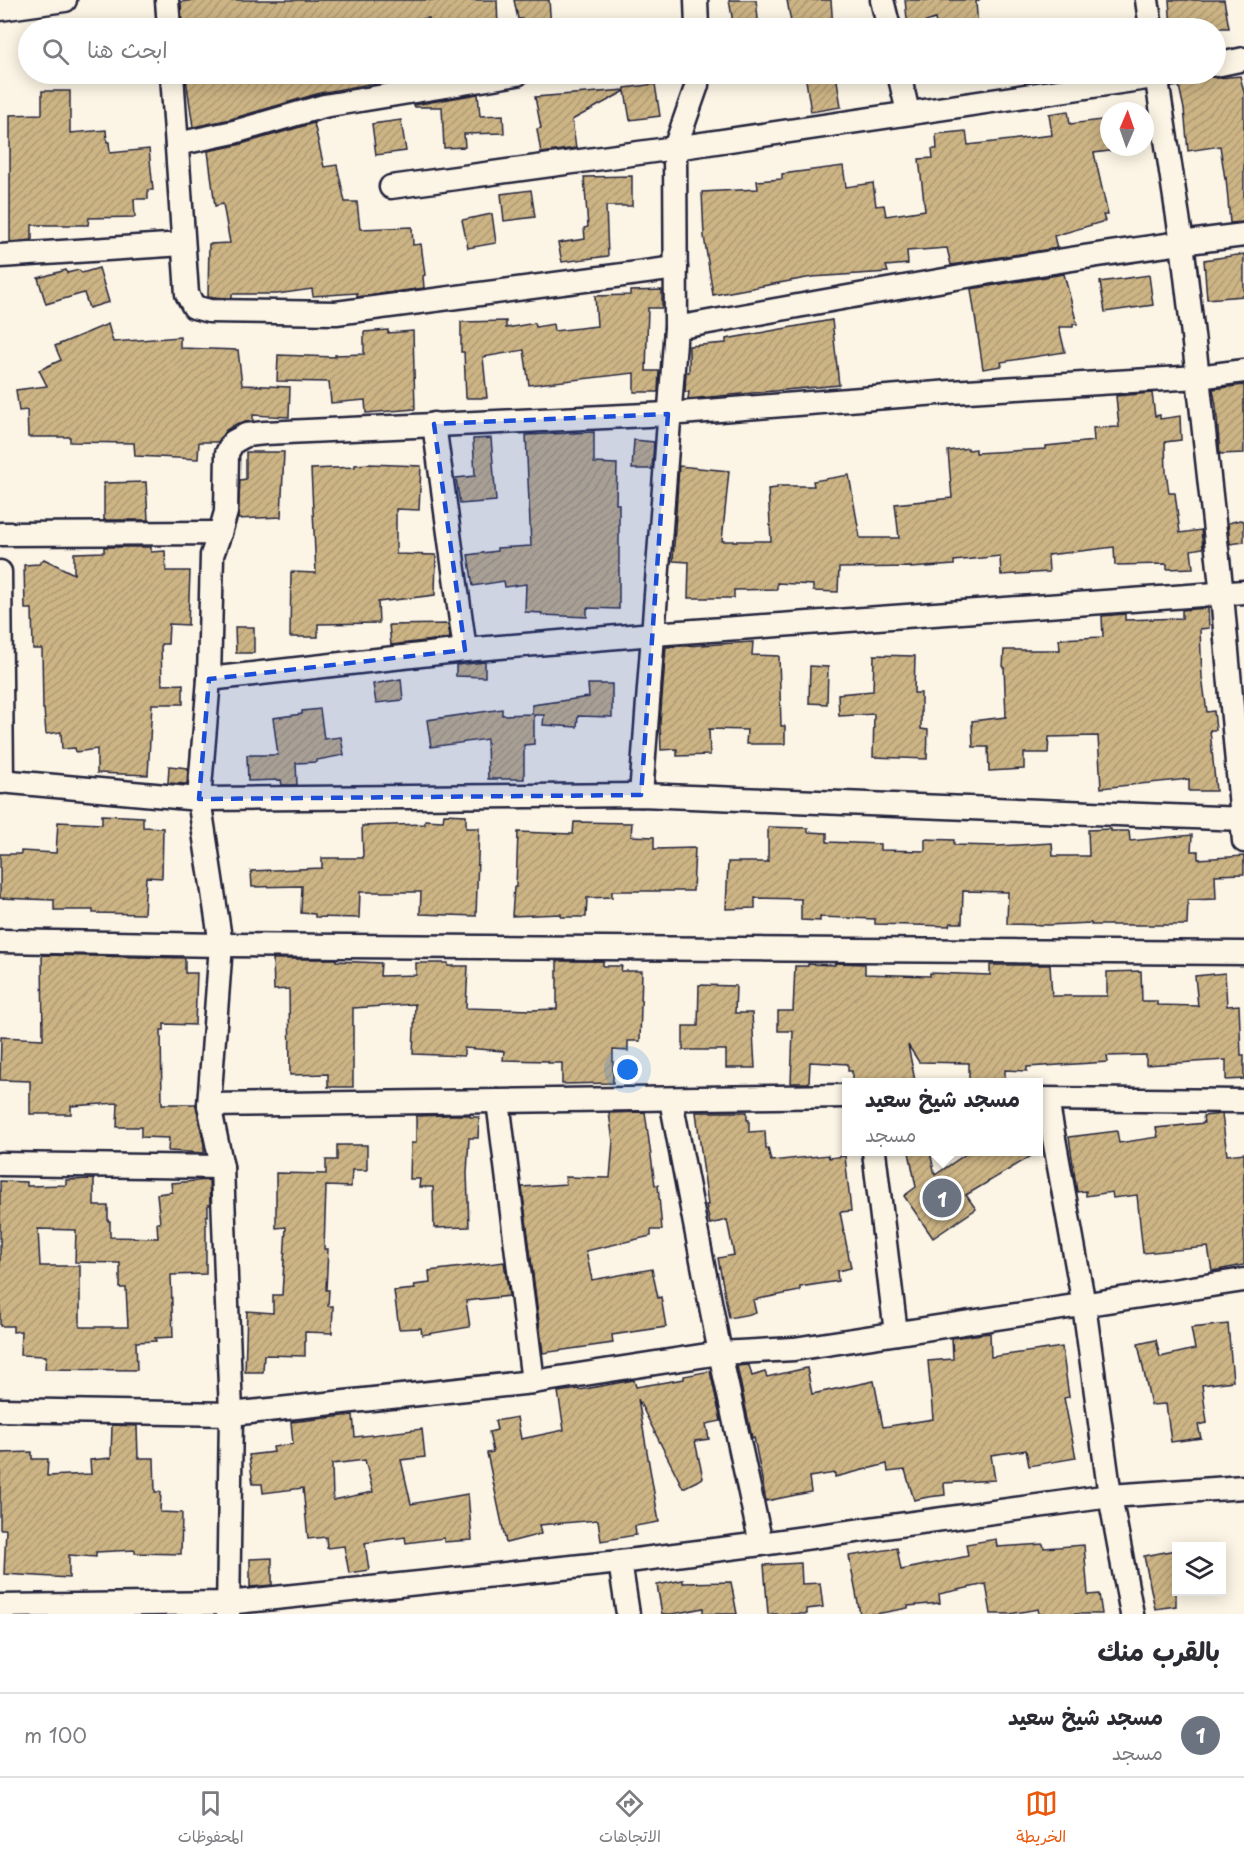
<!DOCTYPE html>
<html lang="ar">
<head>
<meta charset="utf-8">
<style>
	body { margin:0; font-family:"Playpen Sans","Playpen Sans Arabic",sans-serif; background:#f7f7f7; color:#2b2b33; direction:rtl }
	.controls { position:absolute; right:18px; bottom:18px; display:grid; overflow:hidden; border-radius:0px; box-shadow:0 3px 15px #0003 }
	.controls button { width:54px; height:54px; display:grid; place-items:center; padding:0; border:0; border-bottom:2px solid #e1e1e2; background:#fff; color:#2b2b33; font:30px sans-serif }
	.compass { position:absolute; left:1100px; top:102px; width:54px; height:54px; border-radius:50%; background:#fff; box-shadow:0 3px 15px #0003; rotate:2deg }
	.you { position:absolute; left:628px; top:1070px; width:21px; height:21px; margin:-15px; border:4px solid #fff; border-radius:50%; background:#1a73e8; box-shadow:0 0 0 9px #1a73e833 }
	.badge { display:grid; place-items:center; width:39px; height:39px; border-radius:50%; background:#ea580c; color:#fff; font-size:20px; font-weight:700 }
	.pin { position:absolute; translate:-50% -50%; border:3px solid #fff; box-shadow:0 2px 6px #0006 }
	.popup { position:absolute; left:842px; top:1078px; width:201px; height:78px; box-sizing:border-box; display:grid; place-content:center; border-radius:0px; background:#fff; filter:drop-shadow(0 2px 4px #0005); font-size:20px; white-space:nowrap; color:#7c7c81 }
	.popup b { font-size:22px; color:#2b2b33 }
	.popup::after { content:''; position:absolute; left:50%; top:100%; margin-left:-12px; border:12px solid transparent; border-top-color:#fff }
	.list { margin:0; padding:0; list-style:none }
	h2 { display:flex; justify-content:space-between; align-items:center; height:78px; margin:0; padding:0 24px; font-size:26px }
	h2 small { font-size:20px; font-weight:400; color:#7c7c81 }
	.list li { display:grid; grid-template-columns:39px 1fr auto; gap:18px; align-items:center; box-sizing:border-box; height:84px; padding:0 24px; border-top:2px solid #e1e1e2 }
	.list b { display:block; font-size:22px; white-space:nowrap }
	.list p { margin:0; font-size:20px; white-space:nowrap; color:#7c7c81 }
	.list em { font-size:20px; font-style:normal; color:#7c7c81 }
	.icon { flex:none; width:33px; height:33px; fill:none; stroke:currentColor; stroke-width:2; stroke-linecap:round; stroke-linejoin:round }
	.map { position:relative; flex:none; width:1244px; height:1614px; overflow:hidden; direction:ltr }
	.search { position:absolute; background:#fff; box-shadow:0 3px 15px #0003; left:18px; right:18px; top:18px; height:66px; display:flex; align-items:center; gap:15px; box-sizing:border-box; padding:0 21px; border-radius:33px; color:#7c7c81; font-size:22px }
	.sheet { height:162px; background:#fff }
	nav { display:flex; justify-content:space-around; align-items:center; box-sizing:border-box; height:84px; border-top:2px solid #e1e1e2; background:#fff; font-size:16px; color:#7c7c81 }
	nav a { display:grid; justify-items:center; gap:3px }
	nav .on { color:#ea580c }
	.map>svg:first-child { display:block }
	.building { fill:url(#building-hatch); stroke:#22223b; stroke-width:1.5; fill-rule:evenodd }
	.lines { fill:none; stroke-linecap:round; stroke-linejoin:round }
	.minor-casing { stroke:#22223b; stroke-width:27 }
	.minor { stroke:#fcf5e5; stroke-width:22 }
	.marked { fill:#1d4ed8; fill-opacity:0.2; stroke:#1d4ed8; stroke-width:4.5; stroke-dasharray:12 8; stroke-linejoin:round }
</style>
</head>
<body>
<div class="map">
<svg width="1244" height="1614" viewBox="0 0 1244 1614">
	<defs>
		<pattern id="building-hatch" width="6" height="6" patternUnits="userSpaceOnUse" patternTransform="scale(1.5)"><rect width="6" height="6" fill="#ccb484"/><path d="M-1 1l2-2M0 6l6-6M5 7l2-2" fill="none" stroke="#af9a73"/></pattern>
	</defs>
	<rect width="100%" height="100%" fill="#fcf5e5"/>
	<filter id="ink" filterUnits="userSpaceOnUse"><feTurbulence type="fractalNoise" baseFrequency=".0167" numOctaves="2"/><feDisplacementMap in="SourceGraphic" scale="12" xChannelSelector="R" yChannelSelector="G"/><feConvolveMatrix kernelMatrix="1 2 1 2 8 2 1 2 1" color-interpolation-filters="sRGB"/></filter>
	<g filter="url(#ink)">
		<!-- building -->
		<g class="building">
			<path d="M194 0H497L498 28H431L429 18 393 25V21L353 28H182L181 2Z"/>
			<path d="M514 0H549L551 28H524L522 19H518Z"/>
			<path d="M729 0H756L759 28H734Z"/>
			<path d="M787 0H831L833 28H792Z"/>
			<path d="M905 0H979L976 2 978 28H937L935 19 908 28Z"/>
			<path d="M1169 0H1224L1229 28H1171Z"/>
			<path d="M210 74H385L386 81 320 93 231 119 193 127 186 78Z"/>
			<path d="M805 74H836L841 107 811 112Z"/>
			<path d="M1208 76 1218 78 1240 76 1244 92V222L1230 223 1226 178 1225 179 1220 146 1188 151 1184 109 1179 86 1186 80Z"/>
			<path d="M655 84 660 116 630 120 625 91 572 120 576 148 541 153 537 129 541 128 535 97 625 90V88Z"/>
			<path d="M42 91H70V133L106 130 107 142H109L110 153 149 149 153 190H148V199H134L135 217 89 218 88 225H32V240L10 242V115L42 114Z"/>
			<path d="M478 94 480 116 503 115 504 133 464 134 465 147 444 148 442 107H415L414 105Z"/>
			<path d="M1068 111 1070 124 1109 119V151L1094 153 1108 215H1103L1105 221 1054 236 1057 248 951 265 947 248 907 251 908 264 886 266 888 272 812 277 713 295 704 236 702 192 758 189 757 181 782 179V174L843 166 846 187 873 183 876 206 884 205 886 216 925 210 919 159 933 158 932 149H937L936 134 966 131 968 145 1052 135 1049 114Z"/>
			<path d="M401 120 406 151 376 155 372 124Z"/>
			<path d="M314 123 324 167 337 165 345 202H357L360 229 412 227 413 245 421 244 425 275 423 276 424 288 357 297V293L313 296 312 289 277 294H232V298L208 297 209 244 230 243 223 204 215 206 208 151 238 145Z"/>
			<path d="M632 176V206H606L608 256 562 262 558 243 585 239 584 228 588 227 584 177Z"/>
			<path d="M531 190 535 217 504 221 501 194Z"/>
			<path d="M492 214 496 243 468 248 462 220Z"/>
			<path d="M1244 254V296L1207 299 1204 260Z"/>
			<path d="M99 268 109 302 89 308 84 293 46 304 38 278 66 270 67 273 79 270 82 273Z"/>
			<path d="M1064 274 1077 324H1073V327H1059L1065 352 1001 362 1002 366 983 369 971 289Z"/>
			<path d="M1149 275 1153 305 1105 312 1100 282Z"/>
			<path d="M662 290V308H648L646 371H659L658 392H634V373L529 385 524 350 483 357 487 398H466L464 352H461V322L506 321V328L535 323 536 327 553 324 554 331 597 326 595 296 630 295V291Z"/>
			<path d="M832 320 839 385 688 399 689 392H685L686 372H689V346L726 343V339Z"/>
			<path d="M108 324 113 342 180 337V348L238 350 242 385 290 387 289 417 253 415V421L238 423 226 430 218 442H199L198 459 135 456 134 443 70 442V437H28L27 410 19 411 16 390 47 386 39 370 61 360 55 346Z"/>
			<path d="M388 330V333L413 331 415 409 366 413 365 400 331 403 329 382 277 381 278 355 335 357V355L364 354V332Z"/>
			<path d="M1244 385V453L1220 454 1216 406 1213 389Z"/>
			<path d="M1152 393 1155 416 1160 415V419L1180 416 1181 440 1165 442 1166 472 1169 493H1175L1180 533 1201 530 1203 548 1191 550 1193 568 1167 569V564L1115 565 1114 547 1048 555 1049 572 1001 575 1000 556 954 561V565L911 568V567L839 568 838 592 813 591V585L777 583V589L734 590V598H688L689 562 673 561 679 466 729 471 722 541H771L768 489 777 488V486H814L813 481 849 475 860 538H899L895 504 952 498 948 451 968 448V450L976 449V453L1046 449V446L1094 441 1093 428 1119 427 1116 396Z"/>
			<path d="M594 432V463L617 464 616 504H619V609L587 608V617L542 615V613L525 612 526 584 505 587 504 581 473 586 468 555 497 551V548L531 546 526 435Z"/>
			<path d="M491 438 496 501 460 504 456 478 475 476 473 439Z"/>
			<path d="M634 440 654 442 652 469H632Z"/>
			<path d="M246 452H284L281 517 238 519 240 480 246 479Z"/>
			<path d="M369 464 421 466 419 510 396 509V554L436 555 435 595 378 602 379 623 318 624V637H290L291 572 316 573 311 469 355 467V465Z"/>
			<path d="M146 482 148 520H104V483Z"/>
			<path d="M1240 520 1244 521V542L1230 544 1228 523Z"/>
			<path d="M104 547H151V552L165 551 166 571H190L188 625 169 624 168 644H161L162 685 183 684V704H152L148 775 97 773V749L76 752 75 748 62 749 61 732 46 734 44 709H43L42 649H33L32 609H25L24 565 39 564 44 559 74 574V553L104 552Z"/>
			<path d="M1208 608 1209 628 1200 629 1202 677 1207 712 1214 711 1216 730H1210L1216 791H1189V779L1101 788 1098 736 1049 737 1048 753H1024V769L989 771 988 747H973L972 721 1006 717 1004 667H1003L1004 650H1060L1059 639 1103 637 1102 616 1125 614V620L1182 618V610Z"/>
			<path d="M448 624 450 638 391 645 389 625Z"/>
			<path d="M235 627H254V653H236Z"/>
			<path d="M753 642 752 655 779 656 781 726H785V744H746L747 730 709 729 710 755 677 756V749L661 750 660 723 666 647Z"/>
			<path d="M874 655 915 656 914 693H921V729L928 730 927 759 873 757 874 714 839 716 838 694 873 691Z"/>
			<path d="M485 662V677L456 676V665Z"/>
			<path d="M810 666 828 667 827 704 809 703Z"/>
			<path d="M401 679 403 700 376 703 373 684Z"/>
			<path d="M588 684H612V717L578 716 577 727 543 725 544 715H534V744L524 745V779H488L487 739 431 747 427 720 502 709V715L532 714V705L589 697Z"/>
			<path d="M320 709 324 739 341 737 344 755 317 760V762L296 763 297 785H282L281 780 248 781 247 755H278L273 718 302 714V711Z"/>
			<path d="M169 766 188 768 187 784 168 783Z"/>
			<path d="M444 814 466 815V828H479L476 916 420 914 421 892H360L359 918 315 917V914L301 913 302 886 252 887 251 871 322 868V858H363L362 826 425 824V820L443 821Z"/>
			<path d="M102 815 143 817V827L163 828 162 878 146 877 144 914 93 913V910H54V900L0 898V854H21V851L56 853 58 822 102 824Z"/>
			<path d="M574 822 632 823 631 836 654 837V849L695 848 693 891H612V897L587 898 586 917H561V914L512 916 514 887H516L518 832 573 834Z"/>
			<path d="M768 827 808 828V832L827 833V842L880 844V850L925 851V839L954 840V845L998 846 1052 843 1053 856H1089L1088 830 1111 829V831H1129L1130 841 1192 835 1191 851H1198V859L1244 856V874L1215 875 1216 899 1188 900 1187 925H1091V923L1048 925 1007 924 1008 892 963 891 962 923H950L949 926 875 924V919L820 917V921L801 920V899L755 898V908L726 909 728 862H768Z"/>
			<path d="M42 955 185 958V973H197L195 1025 164 1024V1030H161L162 1104H196L204 1145V1153L168 1151 169 1138 141 1137V1127H117L118 1103 71 1106V1114H30V1081L0 1080 1 1037 43 1039Z"/>
			<path d="M273 959H336V961L381 963 380 976 416 975V963H448V966H468L466 1008 531 1010 557 1009V961H603V966H622L621 971H642L640 1041H628V1051L613 1050V1083L562 1084V1063H548V1061L503 1060 504 1051 464 1048V1056L413 1054 415 1004 353 1008V1087H328V1074L290 1075 289 989 274 990Z"/>
			<path d="M835 963 865 964V974L930 976V973L990 975V965H1050L1052 996H1107V972L1141 971 1142 1001H1157V1005L1198 1006 1195 976 1225 973 1227 1006 1239 1005 1241 1055H1244V1079L1226 1080V1060L1146 1065V1055L1107 1056 1108 1062 1027 1067V1071L1005 1070V1080L969 1081V1063L919 1062 908 1045 915 1081 904 1080V1083H852V1071H848V1064L810 1062 809 1083H791L793 1031H778V1011H793L795 966H808V964L835 965Z"/>
			<path d="M699 985 736 986 735 1013H752L755 1068H726V1050H683V1026H698Z"/>
			<path d="M645 1112 655 1185H658L662 1230H651V1236L586 1251 592 1280 652 1269 658 1298 661 1297 666 1327 612 1335 613 1343 543 1353 522 1187 566 1184 565 1177 610 1178 613 1141 609 1113Z"/>
			<path d="M696 1112H747V1120H749V1132L765 1131 766 1149 768 1148 771 1161 828 1155 829 1158 845 1156 851 1211 840 1212 851 1268 837 1271 838 1281 800 1287V1291L753 1300 756 1313 729 1318 718 1258 734 1255 727 1220 710 1224 706 1205H708Z"/>
			<path d="M1222 1114 1227 1155 1244 1153V1265L1212 1271 1208 1247 1143 1253 1137 1195 1113 1198 1112 1192 1086 1196V1191L1077 1192 1069 1137 1117 1131 1119 1143 1158 1137 1156 1128 1204 1123 1203 1116Z"/>
			<path d="M448 1115H470V1117H479L478 1138H469L467 1173 469 1227 434 1228 433 1187H419L420 1179H410L411 1143H416V1116Z"/>
			<path d="M337 1145H367V1170H352L351 1187 326 1186 324 1249H328L326 1290H329L328 1306H333L332 1333 305 1332V1356L264 1355 263 1372H245L247 1311 273 1313V1295H282L286 1227 276 1228V1173L326 1174V1160H337Z"/>
			<path d="M909 1152H930L935 1175 969 1152H1038L966 1195 976 1209 933 1238 904 1196 916 1187Z"/>
			<path d="M94 1179V1206H108V1221H110V1237L158 1238 157 1223H160L157 1194 172 1192 171 1183 209 1180 210 1205H208V1216H206V1274L171 1275 173 1337 155 1338 156 1341 136 1342 137 1370 45 1369 46 1356 20 1355 21 1331 13 1332V1326H0V1181L27 1182V1186L66 1185V1180ZM38 1229 76 1230 75 1262 120 1263V1288H126L128 1327H80V1266H40Z"/>
			<path d="M504 1262 509 1296 466 1301 470 1327 422 1335 421 1328 399 1329 394 1291 415 1289 414 1285 430 1283 429 1271Z"/>
			<path d="M1228 1324 1233 1381 1202 1385 1207 1423 1198 1425 1201 1438 1171 1442 1166 1404 1151 1405 1138 1344 1156 1340 1160 1357 1195 1349 1191 1328Z"/>
			<path d="M990 1333 991 1357 1062 1347 1069 1397 1064 1398 1076 1458 1029 1466 1026 1450 991 1455 995 1480 944 1483 945 1495 928 1497 914 1500 905 1470 888 1472 887 1464 835 1477V1473L809 1477 811 1492 766 1501 754 1437 752 1438 737 1366 749 1365 752 1376 765 1372 767 1377 807 1368 812 1394 874 1381 883 1427 933 1419 928 1361 953 1359 952 1338Z"/>
			<path d="M710 1371 721 1421 706 1424 709 1439 695 1441 703 1478 683 1488 638 1399 659 1522 635 1526 636 1535 601 1541 598 1520 539 1525 541 1534 506 1543 487 1453 493 1452 489 1432 497 1430 495 1421 517 1417 521 1439 564 1430 558 1392 579 1389V1390L634 1380 636 1387 684 1379V1376Z"/>
			<path d="M353 1415 355 1437 422 1429 425 1457 401 1460 411 1504 468 1494 472 1540 444 1542V1538L406 1543 405 1537 365 1543 369 1570 349 1573 344 1546 327 1548 326 1537 308 1539 303 1488 263 1493 262 1484H253L249 1455 274 1452 273 1447 293 1444 291 1422ZM365 1460 373 1492 333 1500 332 1464Z"/>
			<path d="M112 1425 137 1426 138 1458H154L155 1492H161L160 1512 182 1513 181 1554 135 1553V1550L96 1552V1557L69 1555V1578L4 1574 6 1529H0V1453L32 1452V1459H48L47 1476 91 1474 90 1460 111 1458Z"/>
			<path d="M996 1539 997 1547 1043 1544 1044 1548 1084 1545 1088 1595 1099 1594 1102 1614H1039L1038 1609 1010 1614H991L986 1584 939 1594 940 1603 908 1606V1608L876 1614H860L849 1556 897 1548 901 1570 968 1556 966 1544Z"/>
			<path d="M1176 1550V1606L1155 1609 1144 1556Z"/>
			<path d="M272 1558V1585L250 1587V1559Z"/>
			<path d="M801 1563 802 1584 820 1583 823 1607 807 1609V1614H768L764 1565Z"/>
			<path d="M683 1580V1583L731 1582 737 1614H703V1608L673 1614H662L657 1585Z"/>
		</g>
		<g class="lines">
			<defs>
				<g id="minor">
					<path d="M167 0 169 28"/>
					<path d="M696 0 697 28"/>
					<path d="M882 0 889 28"/>
					<path d="M1147 0 1151 28"/>
					<path d="M0 9 65 0"/>
					<path d="M1216 65 1244 59"/>
					<path d="M172 74 187 294 194 307 209 311 336 313 676 268"/>
					<path d="M899 74 908 112"/>
					<path d="M1156 74 1182 243 1198 377 1222 595 1244 841"/>
					<path d="M177 144 234 132 324 106 517 74"/>
					<path d="M391 187 675 148 1174 74"/>
					<path d="M0 256 183 244"/>
					<path d="M676 328C865 294 1053 258 1244 235"/>
					<path d="M434 424 465 650"/>
					<path d="M220 533 226 512 227 453 233 442 246 435 265 433 668 414 951 392 1198 377 1244 371"/>
					<path d="M0 534 220 533 212 555 209 679 199 799 221 945 209 1105 222 1167 231 1414 228 1614"/>
					<path d="M0 572 2 782"/>
					<path d="M209 679 465 650 653 634 1244 592"/>
					<path d="M0 781 199 799 641 795 1244 819"/>
					<path d="M641 795 676 328 675 148 697 85V74"/>
					<path d="M0 941 221 945 1244 953"/>
					<path d="M1038 1099 1244 1101"/>
					<path d="M671 1100 720 1353 761 1544"/>
					<path d="M1047 1100 1084 1305 1110 1496 1132 1614"/>
					<path d="M498 1101 533 1382"/>
					<path d="M209 1105 846 1096"/>
					<path d="M874 1152 896 1333"/>
					<path d="M0 1164 222 1167"/>
					<path d="M0 1410 231 1414 533 1382 720 1353 794 1349 1244 1280"/>
					<path d="M620 1562 628 1614"/>
					<path d="M0 1606 227 1603 620 1562 761 1544 1110 1496 1244 1487"/>
				</g>
			</defs>
			<!-- minor casing -->
			<use href="#minor" class="minor-casing"/>
			<!-- minor -->
			<use href="#minor" class="minor"/>
		</g>
	</g>
	<!-- marked area -->
	<path class="marked" d="M668 414 641 795 199 799 209 679 465 650 434 424Z"/>
</svg>
<div class="controls">
<button><svg class="icon" aria-label="layers" viewBox="0 0 24 24"><path d="M12 4l9 5-9 5-9-5zM3 14l9 5 9-5"/></svg></button>
</div>
<svg class="compass" viewBox="-18 -18 36 36"><path d="M0-13l5 13h-10z" fill="#e53935"/><path d="M0 13l5-13h-10z" fill="#7c7c81"/></svg>
<div class="you"></div>
<div class="pin badge" style="left:942px;top:1198px;background:#6b7280">1</div>
<div class="popup"><b>مسجد شيخ سعيد</b>مسجد</div>
<div class="search"><svg class="icon" aria-label="search" viewBox="0 0 24 24"><circle cx="10" cy="10" r="6"/><path d="M15 15l6 6"/></svg>ابحث هنا</div>
</div>
<section class="sheet">
<h2>بالقرب منك<small></small></h2>
<ul class="list">
<li><span class="badge" style="background:#6b7280">1</span><div><b>مسجد شيخ سعيد</b><p>مسجد</p></div><em>100 m</em></li>
</ul>
</section>
<nav>
<a class="on"><svg class="icon" aria-label="map" viewBox="0 0 24 24"><path d="M3 6l6-2 6 2 6-2v14l-6 2-6-2-6 2zM9 4v14M15 6v14"/></svg>الخريطة</a>
<a><svg class="icon" aria-label="directions" viewBox="0 0 24 24"><path d="M12 3l9 9-9 9-9-9zM9 14v-3h6M13 9l2 2-2 2"/></svg>الاتجاهات</a>
<a><svg class="icon" aria-label="saved" viewBox="0 0 24 24"><path d="M7 4h10v16l-5-4-5 4z"/></svg>المحفوظات</a>
</nav>
</body>
</html>
